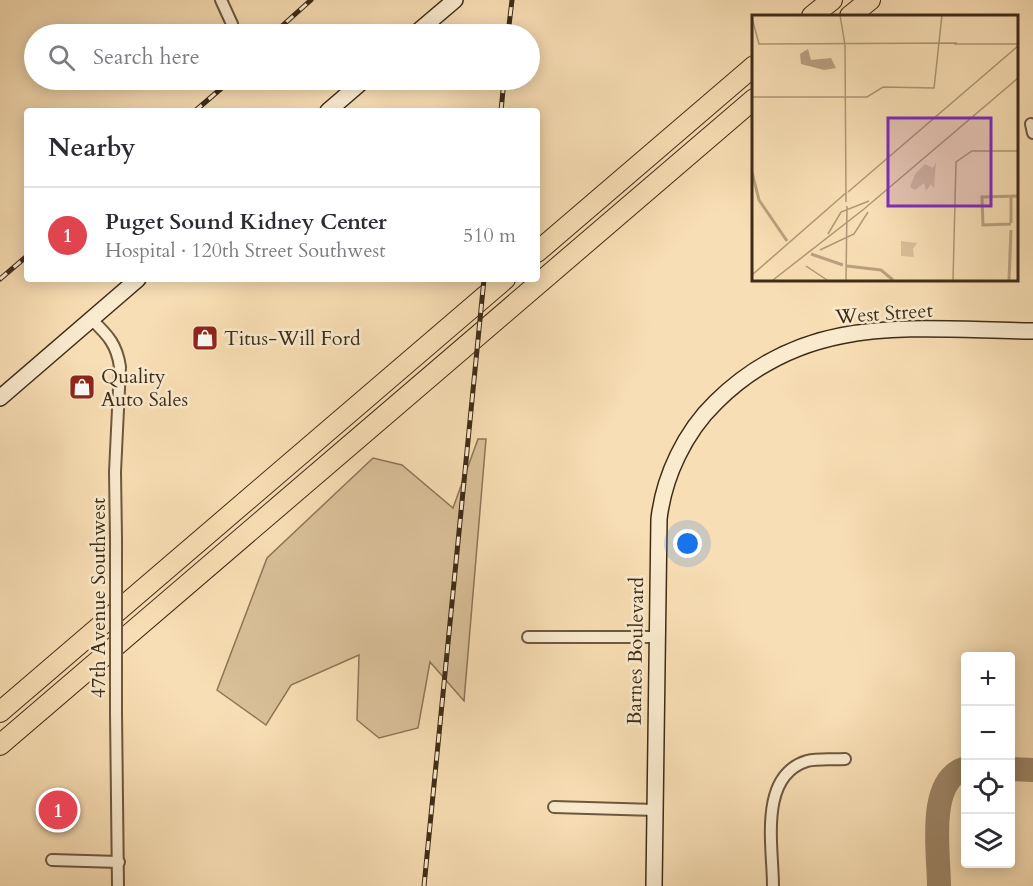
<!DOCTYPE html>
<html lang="en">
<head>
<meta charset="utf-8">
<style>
	body { margin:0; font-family:Cardo,serif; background:#f2f2f3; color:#2b2b33 }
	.controls { position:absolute; right:18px; bottom:18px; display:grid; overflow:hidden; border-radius:6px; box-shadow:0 3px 15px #0003 }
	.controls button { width:54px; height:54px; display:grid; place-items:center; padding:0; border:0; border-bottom:2px solid #e1e1e2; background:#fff; color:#2b2b33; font:30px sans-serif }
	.you { position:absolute; left:688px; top:544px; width:21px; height:21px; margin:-15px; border:4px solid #fff; border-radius:50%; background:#1a73e8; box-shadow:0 0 0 9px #1a73e833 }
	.badge { display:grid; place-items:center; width:39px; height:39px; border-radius:50%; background:#8f2418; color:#fff; font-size:20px; font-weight:700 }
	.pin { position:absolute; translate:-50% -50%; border:3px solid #fff; box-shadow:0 2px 6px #0006 }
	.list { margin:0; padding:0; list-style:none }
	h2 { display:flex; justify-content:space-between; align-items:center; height:78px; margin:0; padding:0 24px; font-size:26px }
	h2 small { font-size:20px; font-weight:400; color:#7c7c81 }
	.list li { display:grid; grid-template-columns:39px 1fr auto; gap:18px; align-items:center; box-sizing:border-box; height:96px; padding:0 24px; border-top:2px solid #e1e1e2 }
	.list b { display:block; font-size:22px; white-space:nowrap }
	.list p { margin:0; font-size:20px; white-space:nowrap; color:#7c7c81 }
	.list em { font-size:20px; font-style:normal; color:#7c7c81 }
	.icon { flex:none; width:33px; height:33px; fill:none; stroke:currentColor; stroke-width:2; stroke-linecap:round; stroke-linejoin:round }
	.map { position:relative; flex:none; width:1033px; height:886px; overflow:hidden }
	.search { position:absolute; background:#fff; box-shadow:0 3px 15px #0003; left:24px; top:24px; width:516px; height:66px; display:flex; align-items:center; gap:15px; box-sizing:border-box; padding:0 21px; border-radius:33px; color:#7c7c81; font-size:22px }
	.panel { position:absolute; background:#fff; box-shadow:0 3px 15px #0003; left:24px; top:108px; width:516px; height:174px; border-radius:6px }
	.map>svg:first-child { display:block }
	.green { fill:#d9c099; stroke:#8c7658; stroke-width:1.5 }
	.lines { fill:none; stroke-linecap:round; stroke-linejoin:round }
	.taxiway { stroke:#9c8566; stroke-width:24 }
	.street-casing { stroke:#6d583e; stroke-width:14 }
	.secondary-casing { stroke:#3f2c17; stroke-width:18 }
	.highway-casing { stroke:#3f2c17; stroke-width:22 }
	.street { stroke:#faeace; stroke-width:10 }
	.secondary { stroke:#faeace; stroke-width:15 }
	.highway { stroke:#f8deb4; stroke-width:20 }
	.rail-casing { stroke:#3f2c17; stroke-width:5 }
	.rail { stroke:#faeace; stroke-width:3; stroke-dasharray:9; stroke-linecap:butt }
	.street-bridge-casing { stroke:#6d583e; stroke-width:14; stroke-linecap:butt }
	.street-bridge { stroke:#faeace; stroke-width:10 }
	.labels { text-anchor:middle; stroke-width:5; stroke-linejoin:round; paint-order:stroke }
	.street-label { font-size:20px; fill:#3f2c17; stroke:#faeace }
	.poi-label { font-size:20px; fill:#3f2c17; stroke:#faeace; text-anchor:start }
	.inset-river { fill:none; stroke:#b9a17f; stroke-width:3 }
	.inset-road { fill:none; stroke:#ae9775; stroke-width:1.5 }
	.view { fill:#7b2cbf; fill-opacity:0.15; stroke:#7b2cbf; stroke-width:3 }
	.inset-edge { fill:none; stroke:#3f2c17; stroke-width:3 }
</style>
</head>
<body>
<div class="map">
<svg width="1033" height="886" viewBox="0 0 1033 886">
	<rect width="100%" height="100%" fill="#f8deb4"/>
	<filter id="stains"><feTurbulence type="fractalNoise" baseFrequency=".00333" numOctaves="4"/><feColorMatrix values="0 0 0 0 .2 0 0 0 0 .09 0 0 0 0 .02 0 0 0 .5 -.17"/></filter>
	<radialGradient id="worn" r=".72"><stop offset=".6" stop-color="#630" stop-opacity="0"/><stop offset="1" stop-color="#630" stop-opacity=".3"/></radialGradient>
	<!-- green -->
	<path class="green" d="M478 439H486L464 701 430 662 418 728 379 738 357 720 359 655 291 685 266 725 217 690 267 558 373 458 402 465 453 508Z"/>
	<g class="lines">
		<!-- taxiway -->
		<g class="taxiway">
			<path d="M1010 769 1033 770"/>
			<path d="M939 886C939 853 926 780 966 768"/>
		</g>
		<defs>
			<g id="street">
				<path d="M221 0 232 24"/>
				<path d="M1031 124 1033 133"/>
				<path d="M92 320C108 335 117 345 120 367L115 472 116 538"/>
				<path d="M528 637H655"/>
				<path d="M116 713 118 886"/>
				<path d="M554 807 655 810"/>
				<path d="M52 860 119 862"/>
				<path d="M773 886C773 847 758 776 807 761 819 758 833 760 845 759"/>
			</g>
			<g id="secondary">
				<path d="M415 34 455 0"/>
				<path d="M328 111 364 80"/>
				<path d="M0 398 138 279"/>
				<path d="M654 886 659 519C664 476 685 432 716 402 808 311 914 330 1033 331"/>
			</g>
			<g id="highway">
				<path d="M812 16 832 0"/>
				<path d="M850 16 870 0"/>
				<path d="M537 252 754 66"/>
				<path d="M0 712 505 279"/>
				<path d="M0 745 754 99"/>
			</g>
		</defs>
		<!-- street casing -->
		<use href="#street" class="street-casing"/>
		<!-- secondary casing -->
		<use href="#secondary" class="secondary-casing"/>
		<!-- highway casing -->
		<use href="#highway" class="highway-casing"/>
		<!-- street -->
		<use href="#street" class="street"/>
		<!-- secondary -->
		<use href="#secondary" class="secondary"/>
		<!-- highway -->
		<use href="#highway" class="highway"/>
		<defs>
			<g id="rail">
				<path d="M273 34 311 0"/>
				<path d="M508 34 512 0"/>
				<path d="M195 111 231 80"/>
				<path d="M501 111 504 80"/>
				<path d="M0 279 27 256"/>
				<path d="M424 886 484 279"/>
			</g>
		</defs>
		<!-- rail casing -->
		<use href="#rail" class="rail-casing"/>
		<!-- rail -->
		<use href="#rail" class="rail"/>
		<defs>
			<path id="street-bridge" d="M116 538V713"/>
		</defs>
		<!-- street-bridge casing -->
		<use href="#street-bridge" class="street-bridge-casing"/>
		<!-- street-bridge -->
		<use href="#street-bridge" class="street-bridge"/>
	</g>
	<!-- icons -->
	<defs>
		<symbol id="shop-square" viewBox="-11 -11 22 22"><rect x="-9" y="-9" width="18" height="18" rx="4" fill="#8f2418" stroke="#faeace"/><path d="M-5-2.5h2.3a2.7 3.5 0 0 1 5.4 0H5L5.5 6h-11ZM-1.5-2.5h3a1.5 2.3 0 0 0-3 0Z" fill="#fff"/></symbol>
	</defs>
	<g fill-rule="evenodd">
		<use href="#shop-square" x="190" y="323" width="30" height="30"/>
		<use href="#shop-square" x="67" y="372" width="30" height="30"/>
	</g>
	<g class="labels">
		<!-- street labels -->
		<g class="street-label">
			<text transform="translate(884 313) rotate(-4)" y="7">West Street</text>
			<text transform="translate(98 598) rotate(-90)" y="7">47th Avenue Southwest</text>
			<text transform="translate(635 651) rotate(-89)" y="7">Barnes Boulevard</text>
		</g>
		<!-- poi labels -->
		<g class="poi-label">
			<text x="224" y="345">Titus-Will Ford</text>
			<text x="101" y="383">Quality<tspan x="101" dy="23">Auto Sales</tspan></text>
		</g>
	</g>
	<!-- overview -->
	<g transform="translate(752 15)">
		<rect width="266" height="266" fill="#f8deb4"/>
		<path d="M184 147 182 173 179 169 174 176 172 168 163 175 158 172 163 159 173 149 181 153ZM149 226 165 228 161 234 162 242 149 241Z" fill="#d9c099"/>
		<path d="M56 34 59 45 79 43 84 53 72 55 49 49 48 39Z" fill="#b9a17f"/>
		<path class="inset-river" d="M0 157 7 185 35 226M259 181V208M259 209 231 210 230 182 266 181M59 239 91 250M95 251 129 255 141 265M257 265 259 215"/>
		<path class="inset-road" d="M88 0 93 30 94 187M0 3 7 29 205 28M202 29H266M0 82H115L131 72 182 73 190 0M96 177 266 31M76 219 89 197 117 186M68 235 102 219 116 197M54 251 75 265M0 260 95 177M21 265 112 194 266 63M94 265 95 191M201 265 204 147 220 136H266"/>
		<path class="view" d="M136 103H239V191H136Z"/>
		<rect width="266" height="266" class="inset-edge"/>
	</g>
	<rect width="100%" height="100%" filter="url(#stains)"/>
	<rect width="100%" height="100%" fill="url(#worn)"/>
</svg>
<div class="controls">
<button>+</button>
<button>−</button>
<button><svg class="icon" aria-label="locate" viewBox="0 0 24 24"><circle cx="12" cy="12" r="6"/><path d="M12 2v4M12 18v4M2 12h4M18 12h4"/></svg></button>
<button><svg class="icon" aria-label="layers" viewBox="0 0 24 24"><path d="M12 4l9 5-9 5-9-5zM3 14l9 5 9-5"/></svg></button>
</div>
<div class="you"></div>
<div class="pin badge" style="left:58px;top:810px;background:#e0444e">1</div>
<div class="search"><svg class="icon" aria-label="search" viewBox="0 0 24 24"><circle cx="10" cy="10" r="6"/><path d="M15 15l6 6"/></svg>Search here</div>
<section class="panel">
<h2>Nearby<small></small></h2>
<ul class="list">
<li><span class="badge" style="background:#e0444e">1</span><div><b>Puget Sound Kidney Center</b><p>Hospital · 120th Street Southwest</p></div><em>510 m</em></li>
</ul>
</section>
</div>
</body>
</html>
